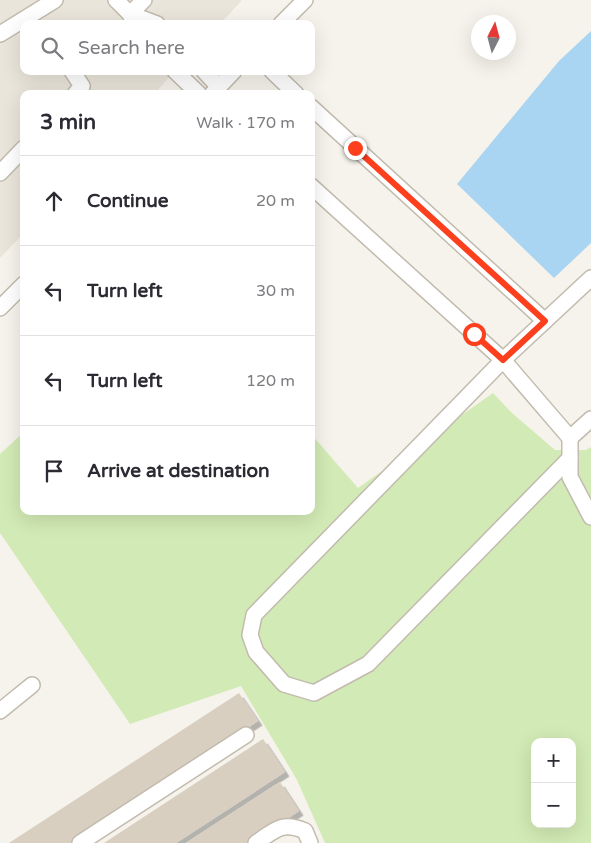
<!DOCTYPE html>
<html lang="en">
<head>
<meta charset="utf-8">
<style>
	body { margin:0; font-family:"Varela Round",sans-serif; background:#f7f7f7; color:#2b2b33 }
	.controls { position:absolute; right:15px; bottom:15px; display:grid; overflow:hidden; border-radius:10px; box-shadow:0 5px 20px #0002 }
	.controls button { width:45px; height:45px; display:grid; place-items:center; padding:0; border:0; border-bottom:1px solid #e1e1e2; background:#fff; color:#2b2b33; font:25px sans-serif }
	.compass { position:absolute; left:471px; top:15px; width:45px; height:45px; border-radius:50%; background:#fff; box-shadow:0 5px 20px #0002; rotate:6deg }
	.stop { position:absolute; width:15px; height:15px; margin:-11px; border:4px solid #fc3f1d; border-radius:50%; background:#fff }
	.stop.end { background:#fc3f1d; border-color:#fff; box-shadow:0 1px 5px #0008 }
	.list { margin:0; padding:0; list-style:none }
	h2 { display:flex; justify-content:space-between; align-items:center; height:65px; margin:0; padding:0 20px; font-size:21px }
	h2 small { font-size:16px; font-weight:400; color:#7c7c81 }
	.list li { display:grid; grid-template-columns:32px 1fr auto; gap:15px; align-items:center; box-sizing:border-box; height:90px; padding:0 20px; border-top:1px solid #e1e1e2 }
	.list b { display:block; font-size:19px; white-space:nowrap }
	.list em { font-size:16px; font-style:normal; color:#7c7c81 }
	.icon { flex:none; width:28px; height:28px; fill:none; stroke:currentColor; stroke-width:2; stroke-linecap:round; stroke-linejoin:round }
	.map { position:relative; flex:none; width:591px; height:843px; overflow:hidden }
	.search { position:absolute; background:#fff; box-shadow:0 5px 20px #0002; left:20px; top:20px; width:295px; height:55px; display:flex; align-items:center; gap:12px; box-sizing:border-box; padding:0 18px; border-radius:10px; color:#7c7c81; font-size:19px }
	.panel { position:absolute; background:#fff; box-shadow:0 5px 20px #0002; left:20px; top:90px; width:295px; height:425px; border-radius:10px }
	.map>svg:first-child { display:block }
	.residential { fill:#eae5da }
	.green { fill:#d2eab5; fill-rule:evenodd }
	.water { fill:#a9d4f2 }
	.building { fill:#d8cfc1; filter:url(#shadow) }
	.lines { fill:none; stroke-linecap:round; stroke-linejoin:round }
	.minor-casing { stroke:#c2bbae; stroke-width:18 }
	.minor { stroke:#fff; stroke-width:15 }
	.route { stroke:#fc3f1d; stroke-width:6 }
</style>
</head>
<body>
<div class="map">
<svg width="591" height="843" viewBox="0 0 591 843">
	<defs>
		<filter id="shadow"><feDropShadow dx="4.5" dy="4.5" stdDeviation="0" flood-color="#0004"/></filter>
	</defs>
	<rect width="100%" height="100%" fill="#f6f3ec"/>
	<!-- residential -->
	<path class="residential" d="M0 0H242L220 24H24V71H175L154 94H24V233L0 258Z"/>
	<!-- green -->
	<path class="green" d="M493 393 512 413 555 450H586L591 447V843H325L297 780 241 686 130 724 0 533V454L24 432V511H311V434L358 488ZM535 742H572V824H535Z"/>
	<!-- water -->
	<path class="water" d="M591 31V243L554 278 457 184 559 61Z"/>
	<!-- building -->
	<g class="building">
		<path d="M239 693 258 721 72 843H9Z"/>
		<path d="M263 739 285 772 176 843H104Z"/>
		<path d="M280 782 299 811 250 843H186Z"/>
	</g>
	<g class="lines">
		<defs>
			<g id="minor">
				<path d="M116 0 130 14 134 24"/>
				<path d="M130 14 157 24"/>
				<path d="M130 14 144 0"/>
				<path d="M281 24 305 0"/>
				<path d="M0 34 55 0"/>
				<path d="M72 71 82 86 75 94"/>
				<path d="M175 71 199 94"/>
				<path d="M204 71 219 87"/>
				<path d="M272 71 296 94"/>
				<path d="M212 94 234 71"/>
				<path d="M311 107 545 321"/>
				<path d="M0 173 24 148"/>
				<path d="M311 186 503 360 570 438V477L591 517"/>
				<path d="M0 308 24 284"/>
				<path d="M570 438 591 419"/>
				<path d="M570 458 368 664 314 693 284 684 256 652 250 635 254 615 503 360 591 278"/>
				<path d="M0 711 32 685"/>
				<path d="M80 843 246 735"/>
				<path d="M256 843C275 830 282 821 305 831L310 843"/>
			</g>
		</defs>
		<!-- minor casing -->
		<use href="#minor" class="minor-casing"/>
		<!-- minor -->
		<use href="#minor" class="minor"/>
	</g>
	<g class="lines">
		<!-- route -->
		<path class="route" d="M355 148 545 321 503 360 474 334"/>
	</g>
</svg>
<div class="controls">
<button>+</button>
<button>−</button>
</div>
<svg class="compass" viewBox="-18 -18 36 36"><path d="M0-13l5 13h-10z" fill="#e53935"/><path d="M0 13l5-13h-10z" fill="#7c7c81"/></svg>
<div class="stop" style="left:474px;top:334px"></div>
<div class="stop end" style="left:355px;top:148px"></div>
<div class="search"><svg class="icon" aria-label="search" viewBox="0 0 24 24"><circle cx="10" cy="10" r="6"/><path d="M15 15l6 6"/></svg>Search here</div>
<section class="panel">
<h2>3 min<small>Walk · 170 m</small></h2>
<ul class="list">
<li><svg class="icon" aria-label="ahead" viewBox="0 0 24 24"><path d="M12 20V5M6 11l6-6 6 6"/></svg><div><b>Continue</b></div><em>20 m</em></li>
<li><svg class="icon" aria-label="left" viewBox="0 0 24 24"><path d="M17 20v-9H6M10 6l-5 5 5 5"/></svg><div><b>Turn left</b></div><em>30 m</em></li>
<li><svg class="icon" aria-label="left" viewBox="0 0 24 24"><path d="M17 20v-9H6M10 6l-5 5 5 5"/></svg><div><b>Turn left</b></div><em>120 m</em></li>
<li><svg class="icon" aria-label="arrive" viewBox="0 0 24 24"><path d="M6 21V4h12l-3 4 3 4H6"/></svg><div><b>Arrive at destination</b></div></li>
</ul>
</section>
</div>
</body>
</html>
